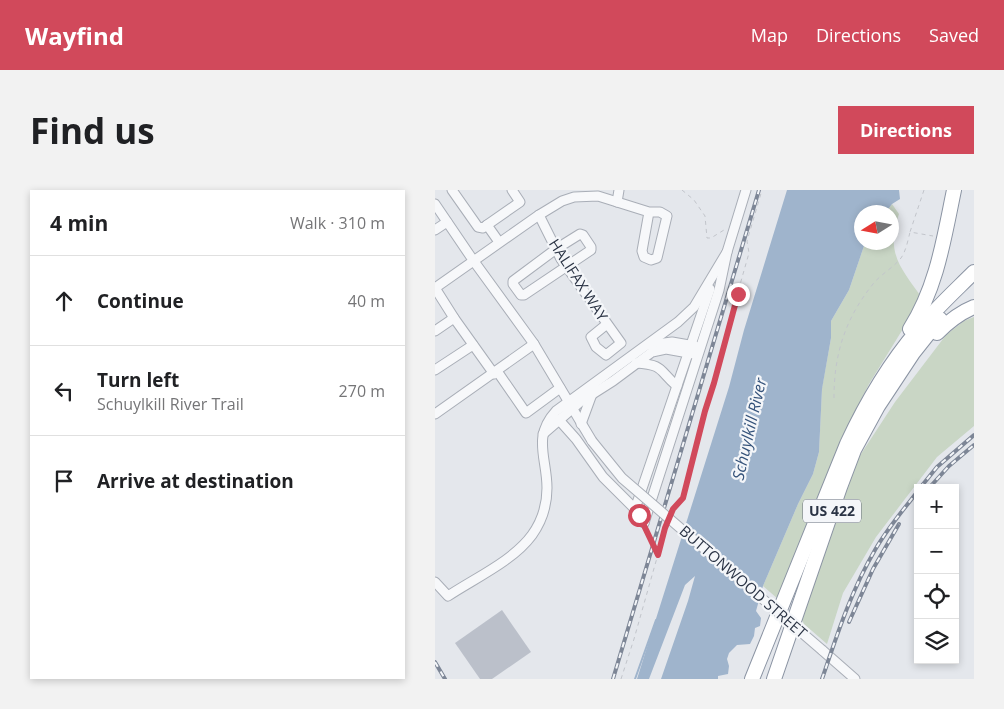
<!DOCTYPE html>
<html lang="en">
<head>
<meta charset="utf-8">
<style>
	body { margin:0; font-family:"Open Sans",sans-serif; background:#f2f2f2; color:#202124 }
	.controls { position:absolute; right:15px; bottom:15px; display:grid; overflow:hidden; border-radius:0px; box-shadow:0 2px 8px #0003 }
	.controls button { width:45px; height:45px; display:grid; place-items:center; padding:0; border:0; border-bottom:1px solid #e0e0e0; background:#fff; color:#202124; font:25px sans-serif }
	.compass { position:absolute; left:419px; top:15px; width:45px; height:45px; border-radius:50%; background:#fff; box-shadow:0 2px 8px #0003; rotate:259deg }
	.stop { position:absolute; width:15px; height:15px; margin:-11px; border:4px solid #d1495b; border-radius:50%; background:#fff }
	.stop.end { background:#d1495b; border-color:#fff; box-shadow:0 1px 5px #0008 }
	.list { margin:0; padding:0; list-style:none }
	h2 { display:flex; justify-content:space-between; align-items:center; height:65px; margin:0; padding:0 20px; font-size:21px }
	h2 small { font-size:16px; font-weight:400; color:#757577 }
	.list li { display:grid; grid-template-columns:32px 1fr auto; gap:15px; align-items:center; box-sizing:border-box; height:90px; padding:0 20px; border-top:1px solid #e0e0e0 }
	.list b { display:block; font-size:19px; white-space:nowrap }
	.list p { margin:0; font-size:16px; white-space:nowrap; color:#757577 }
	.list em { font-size:16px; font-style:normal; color:#757577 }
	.icon { flex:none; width:28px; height:28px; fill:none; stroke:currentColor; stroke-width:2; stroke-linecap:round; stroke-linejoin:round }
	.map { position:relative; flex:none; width:539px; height:489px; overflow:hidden; border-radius:0px }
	header { display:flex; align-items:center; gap:30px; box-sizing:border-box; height:70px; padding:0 25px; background:#d1495b; color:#fff }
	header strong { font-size:24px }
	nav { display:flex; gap:28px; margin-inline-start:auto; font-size:18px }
	.intro { display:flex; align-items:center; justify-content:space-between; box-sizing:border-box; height:120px; padding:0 30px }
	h1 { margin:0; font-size:35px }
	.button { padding:12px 22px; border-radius:0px; background:#d1495b; color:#fff; font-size:18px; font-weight:700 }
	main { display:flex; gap:30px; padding:0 30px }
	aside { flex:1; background:#fff; border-radius:0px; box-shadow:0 2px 8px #0003 }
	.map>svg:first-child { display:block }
	.green { fill:#c9d6c5 }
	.water { fill:#9fb4cc }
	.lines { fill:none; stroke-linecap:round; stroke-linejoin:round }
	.stream { stroke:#9fb4cc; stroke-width:2 }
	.building { fill:#bbc0ca }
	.minor-casing { stroke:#a9aeb7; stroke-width:11 }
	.highway-casing { stroke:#8b94a3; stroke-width:16 }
	.path { stroke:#c2c5cb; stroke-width:1; stroke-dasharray:4 4; stroke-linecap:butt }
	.minor { stroke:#f7f8fa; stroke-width:9 }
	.highway { stroke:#fff; stroke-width:14 }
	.rail-casing { stroke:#7d8696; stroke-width:4 }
	.rail { stroke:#f4f6f9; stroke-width:2; stroke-dasharray:5.5; stroke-linecap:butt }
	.minor-bridge-casing { stroke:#a9aeb7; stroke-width:11; stroke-linecap:butt }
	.minor-bridge { stroke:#f7f8fa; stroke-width:9 }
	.route { stroke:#d1495b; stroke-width:6 }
	.labels { text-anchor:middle; stroke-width:4.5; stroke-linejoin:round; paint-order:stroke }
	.shield { fill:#f4f6f9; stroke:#676e7b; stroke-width:1 }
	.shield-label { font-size:14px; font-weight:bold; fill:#2b3445 }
	.street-label { font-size:15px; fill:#2b3445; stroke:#f4f6f9 }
	.water-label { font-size:16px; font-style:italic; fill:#34527a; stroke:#f4f6f9 }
</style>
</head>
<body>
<header>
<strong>Wayfind</strong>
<nav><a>Map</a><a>Directions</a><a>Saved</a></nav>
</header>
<div class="intro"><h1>Find us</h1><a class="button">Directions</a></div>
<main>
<aside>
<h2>4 min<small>Walk · 310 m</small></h2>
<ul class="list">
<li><svg class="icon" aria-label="ahead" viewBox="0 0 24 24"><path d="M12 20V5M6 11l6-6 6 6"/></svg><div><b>Continue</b></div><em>40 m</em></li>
<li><svg class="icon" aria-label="left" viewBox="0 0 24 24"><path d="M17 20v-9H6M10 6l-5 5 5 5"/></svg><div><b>Turn left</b><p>Schuylkill River Trail</p></div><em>270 m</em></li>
<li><svg class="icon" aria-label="arrive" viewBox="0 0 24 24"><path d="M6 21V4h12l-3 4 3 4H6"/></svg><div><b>Arrive at destination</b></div></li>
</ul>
</aside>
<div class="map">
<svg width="539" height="489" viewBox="0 0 539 489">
	<rect width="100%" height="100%" fill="#e4e7ec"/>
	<!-- green -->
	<g class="green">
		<path d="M457 14 464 24C450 63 466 78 487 108L434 194 404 254 343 409 328 396 363 314 378 284 384 262 387 198 396 148V131L414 100 430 53 457 52V22H451Z"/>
		<path d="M539 127V236L502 267 441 347 408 403 392 454 369 434 366 428 399 327 424 267 460 212 511 145 529 131Z"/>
	</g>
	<!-- water -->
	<path class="water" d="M352 0H464L465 9 457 14 451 22H427V52L430 53 414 100 396 131V148L387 199 384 262 378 284 363 314 328 396 321 421 326 428 325 436 320 438 319 446 315 454 302 455 294 463 292 469 294 476 293 484 283 486V489H226L253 411 260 386 250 395 214 489H202L294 197 309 140Z"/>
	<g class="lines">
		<!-- stream -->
		<path class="stream" d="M200 489 221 430"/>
	</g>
	<!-- building -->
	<path class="building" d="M67 420 96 462 57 489H45L20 453Z"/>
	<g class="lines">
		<defs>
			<g id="minor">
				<path d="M17 0 43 37 48 38 52 35"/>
				<path d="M182 12 184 0"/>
				<path d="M0 14 38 70 99 154 157 251"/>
				<path d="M104 25 126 69 186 153 171 165 161 157 156 147 172 134"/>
				<path d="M0 40 12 32"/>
				<path d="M145 44 148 45 156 57V60L89 105H86L78 94V91L121 59Z"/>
				<path d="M64 52 52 35 85 12 77 0"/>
				<path d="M0 141 19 128"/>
				<path d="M214 155 237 152 260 156"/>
				<path d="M201 173C230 175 223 180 242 196"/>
				<path d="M0 180 38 155"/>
				<path d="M62 181 91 223 125 198"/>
				<path d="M59 184 19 128 0 98 104 25 127 11 139 7 163 6 214 22H225L232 26 222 68 216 70 209 67 207 61 214 22"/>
				<path d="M0 224 99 154"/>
				<path d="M124 230 141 249 168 287 200 319 209 333"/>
				<path d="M146 234 157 204"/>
				<path d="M108 244 145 212 178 191 217 162 231 159 259 164"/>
				<path d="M200 319 275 99"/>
				<path d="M209 333 284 100 292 62 311 0"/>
				<path d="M0 392 13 406C40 388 78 371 97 345 107 331 112 315 112 298 112 268 97 247 121 221L243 132 259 117 292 62"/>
				<path d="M387 460 420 489"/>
			</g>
			<g id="highway">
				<path d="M475 139C502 97 509 48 519 0"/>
				<path d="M502 143C513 132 524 123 539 117"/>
				<path d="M317 489 412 254C431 213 454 174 483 140 500 119 520 101 539 82"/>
				<path d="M339 489 405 297 419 260 443 216 478 163 505 129"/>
			</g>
		</defs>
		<!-- minor casing -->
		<use href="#minor" class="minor-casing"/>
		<!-- highway casing -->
		<use href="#highway" class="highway-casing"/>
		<!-- path -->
		<g class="path">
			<path d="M247 0 259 10 270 26 272 48H276L289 40H291"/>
			<path d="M489 0 475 42 498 46"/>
			<path d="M399 208C399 164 410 129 438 94 446 84 458 78 466 68 471 61 473 50 475 42"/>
			<path d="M237 321 248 307 269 221 279 193 289 151 314 63 312 51 327 0"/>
			<path d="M212 341 222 365"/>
			<path d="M186 489 199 449 231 336"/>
		</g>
		<!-- minor -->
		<use href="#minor" class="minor"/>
		<!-- highway -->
		<use href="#highway" class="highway"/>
		<defs>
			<g id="rail">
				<path d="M485 298 502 277 539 245"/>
				<path d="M494 298 514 276 539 255"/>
				<path d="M414 432 438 379 464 334"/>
				<path d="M0 472 10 489"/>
				<path d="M178 489 324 0"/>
				<path d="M387 489C402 445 416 401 440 360 452 339 468 320 483 301"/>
			</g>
		</defs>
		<!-- rail casing -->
		<use href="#rail" class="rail-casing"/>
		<!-- rail -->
		<use href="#rail" class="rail"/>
		<defs>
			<path id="minor-bridge" d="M157 251 187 288 387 460"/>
		</defs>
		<!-- minor-bridge casing -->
		<use href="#minor-bridge" class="minor-bridge-casing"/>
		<!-- minor-bridge -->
		<use href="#minor-bridge" class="minor-bridge"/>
	</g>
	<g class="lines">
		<!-- route -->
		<path class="route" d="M204 325 223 365 230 338 238 319 248 308 270 221 279 193 303 104"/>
	</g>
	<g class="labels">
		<!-- shield labels -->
		<rect class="shield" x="368" y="309.5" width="58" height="23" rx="4"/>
		<g class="shield-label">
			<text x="397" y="326">US 422</text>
		</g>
		<!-- street labels -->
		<g class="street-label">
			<text transform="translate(143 90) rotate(57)" y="5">HALIFAX WAY</text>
			<text transform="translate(308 392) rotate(41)" y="5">BUTTONWOOD STREET</text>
		</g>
		<!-- water labels -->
		<g class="water-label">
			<text transform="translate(314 239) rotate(-77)" y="6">Schuylkill River</text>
		</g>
	</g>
</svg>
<div class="controls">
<button>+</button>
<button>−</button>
<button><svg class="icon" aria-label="locate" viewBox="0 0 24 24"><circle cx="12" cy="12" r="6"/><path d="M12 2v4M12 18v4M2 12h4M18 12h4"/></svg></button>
<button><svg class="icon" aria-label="layers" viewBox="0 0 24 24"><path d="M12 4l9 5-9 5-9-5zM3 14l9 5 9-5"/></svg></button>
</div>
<svg class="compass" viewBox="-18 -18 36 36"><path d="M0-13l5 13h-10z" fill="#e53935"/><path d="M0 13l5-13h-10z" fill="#757577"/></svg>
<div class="stop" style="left:204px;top:325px"></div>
<div class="stop end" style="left:303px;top:104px"></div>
</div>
</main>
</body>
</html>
